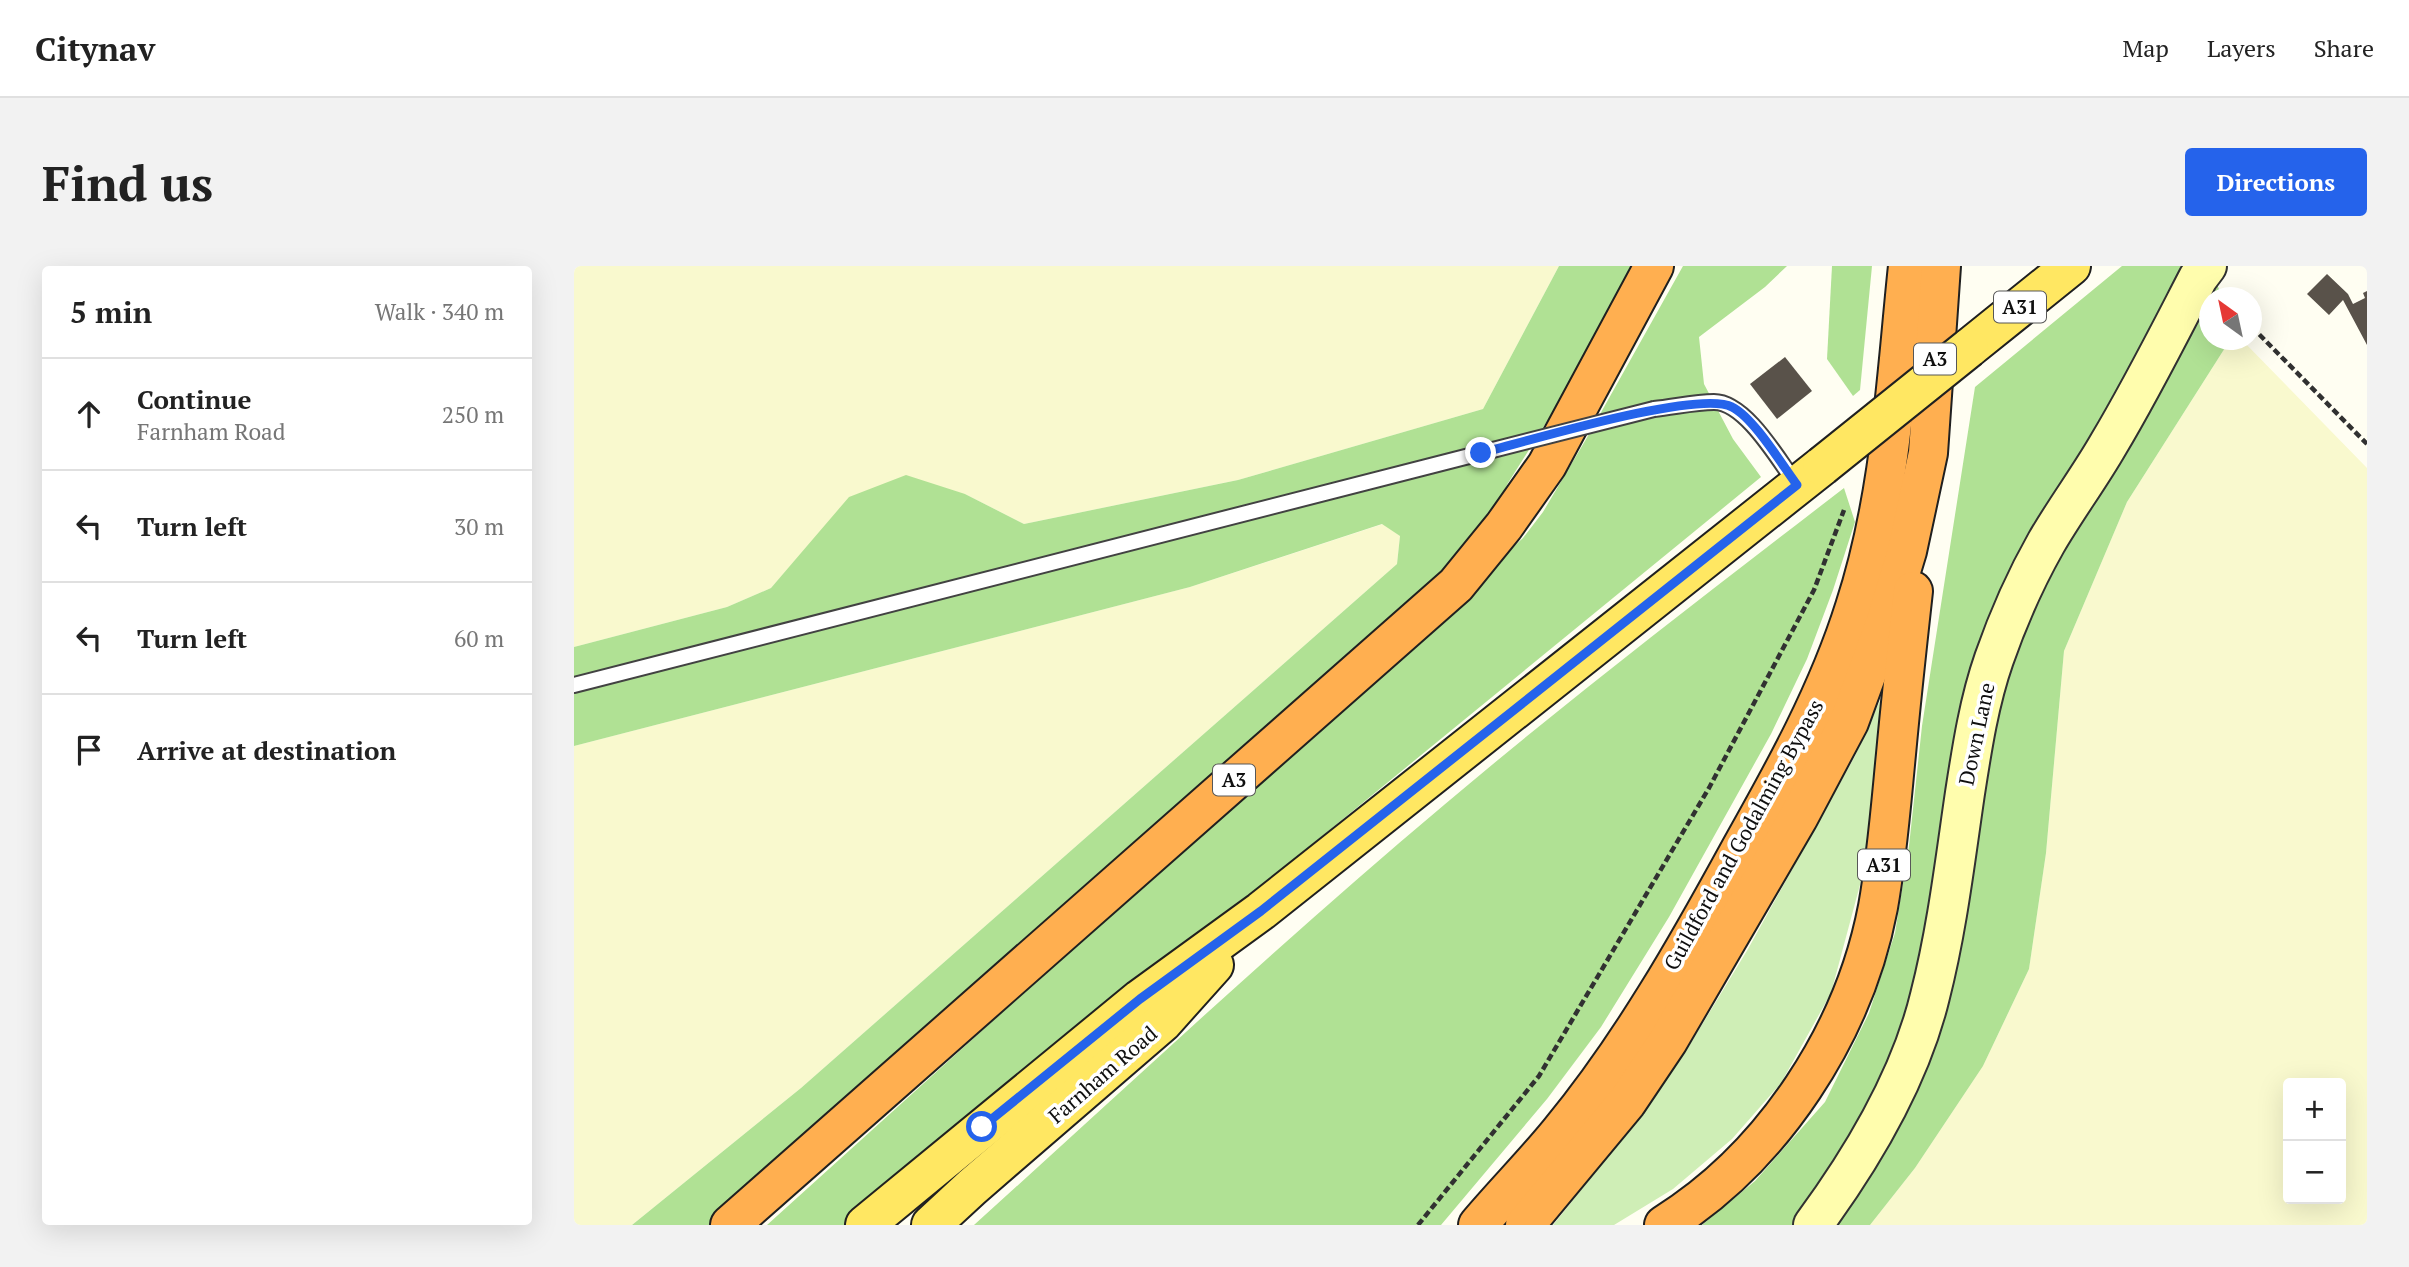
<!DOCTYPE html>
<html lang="en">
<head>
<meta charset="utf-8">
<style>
	body { margin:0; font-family:"PT Serif",serif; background:#f2f2f2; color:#222 }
	.controls { position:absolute; right:21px; bottom:21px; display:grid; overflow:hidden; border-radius:7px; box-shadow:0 7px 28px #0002 }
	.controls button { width:63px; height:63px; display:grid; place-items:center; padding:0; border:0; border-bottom:2px solid #e0e0e0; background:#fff; color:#222; font:35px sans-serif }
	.compass { position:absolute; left:1625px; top:21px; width:63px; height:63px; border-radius:50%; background:#fff; box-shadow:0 7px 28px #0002; rotate:327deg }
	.stop { position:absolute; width:21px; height:21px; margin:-16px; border:5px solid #2563eb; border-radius:50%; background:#fff }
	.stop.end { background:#2563eb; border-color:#fff; box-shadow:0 2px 7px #0008 }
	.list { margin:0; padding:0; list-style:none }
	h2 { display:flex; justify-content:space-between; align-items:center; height:91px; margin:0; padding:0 28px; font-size:30px }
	h2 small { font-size:23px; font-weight:400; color:#767676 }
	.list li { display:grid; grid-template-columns:46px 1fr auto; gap:21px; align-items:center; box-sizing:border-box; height:112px; padding:0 28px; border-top:2px solid #e0e0e0 }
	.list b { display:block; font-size:26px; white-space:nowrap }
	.list p { margin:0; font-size:23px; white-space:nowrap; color:#767676 }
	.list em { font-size:23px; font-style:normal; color:#767676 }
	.icon { flex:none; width:38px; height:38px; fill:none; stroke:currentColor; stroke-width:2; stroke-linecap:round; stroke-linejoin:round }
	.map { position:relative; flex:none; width:1793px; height:959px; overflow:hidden; border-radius:7px }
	header { display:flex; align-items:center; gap:42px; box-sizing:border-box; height:98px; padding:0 35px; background:#fff; border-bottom:2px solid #e0e0e0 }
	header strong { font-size:33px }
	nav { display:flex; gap:38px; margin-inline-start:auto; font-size:24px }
	.intro { display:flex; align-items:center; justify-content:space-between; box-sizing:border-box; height:168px; padding:0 42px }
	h1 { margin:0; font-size:49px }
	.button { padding:18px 32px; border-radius:7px; background:#2563eb; color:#fff; font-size:24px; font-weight:700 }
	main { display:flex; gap:42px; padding:0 42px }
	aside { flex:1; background:#fff; border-radius:7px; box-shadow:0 7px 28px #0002 }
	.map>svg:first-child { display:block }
	.farmland { fill:#f9f9ce; fill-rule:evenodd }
	.green { fill:#cfeeb6 }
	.forest { fill:#b0e194 }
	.building { fill:#59524a }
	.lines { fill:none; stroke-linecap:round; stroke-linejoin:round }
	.lane-casing { stroke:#424242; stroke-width:18 }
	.secondary-casing { stroke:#313131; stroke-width:42 }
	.primary-casing { stroke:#202020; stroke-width:42 }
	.highway-casing { stroke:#202020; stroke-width:42 }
	.path { stroke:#313131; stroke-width:4.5; stroke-dasharray:7 3.5; stroke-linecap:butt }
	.lane { stroke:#fff; stroke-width:14 }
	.secondary { stroke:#fffdad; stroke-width:38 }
	.primary { stroke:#ffe762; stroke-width:38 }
	.highway { stroke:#ffaf50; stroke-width:38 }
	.lane-bridge-casing { stroke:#424242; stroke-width:18; stroke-linecap:butt }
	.primary-bridge-casing { stroke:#202020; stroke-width:42; stroke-linecap:butt }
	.lane-bridge { stroke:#fff; stroke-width:14 }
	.primary-bridge { stroke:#ffe762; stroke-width:38 }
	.route { stroke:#2563eb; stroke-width:9 }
	.labels { text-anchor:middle; stroke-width:7; stroke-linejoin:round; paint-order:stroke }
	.shield { fill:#fff; stroke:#575757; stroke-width:2 }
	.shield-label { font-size:19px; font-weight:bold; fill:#0f0f0f }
	.street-label { font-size:21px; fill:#0f0f0f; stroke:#fff }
</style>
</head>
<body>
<header>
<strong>Citynav</strong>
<nav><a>Map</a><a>Layers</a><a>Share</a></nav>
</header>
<div class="intro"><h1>Find us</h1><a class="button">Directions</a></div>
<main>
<aside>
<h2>5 min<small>Walk · 340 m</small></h2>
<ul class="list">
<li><svg class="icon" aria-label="ahead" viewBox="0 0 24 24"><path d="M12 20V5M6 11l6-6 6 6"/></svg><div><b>Continue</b><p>Farnham Road</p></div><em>250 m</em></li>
<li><svg class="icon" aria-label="left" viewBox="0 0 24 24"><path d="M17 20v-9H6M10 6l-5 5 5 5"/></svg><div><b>Turn left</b></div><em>30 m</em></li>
<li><svg class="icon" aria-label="left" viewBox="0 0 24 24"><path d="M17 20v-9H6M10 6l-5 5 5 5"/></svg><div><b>Turn left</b></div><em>60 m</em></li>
<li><svg class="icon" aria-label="arrive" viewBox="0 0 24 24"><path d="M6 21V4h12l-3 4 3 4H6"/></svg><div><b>Arrive at destination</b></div></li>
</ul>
</aside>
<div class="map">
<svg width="1793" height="959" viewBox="0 0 1793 959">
	<rect width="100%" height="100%" fill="#fffef2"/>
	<!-- farmland -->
	<g class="farmland">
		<path d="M0 0H985L909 143 664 214 450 258 391 228 234 280 197 322 153 341 0 381Z"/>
		<path d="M1656 74H1668L1793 202V959H1296L1341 902 1409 800 1455 703 1472 587 1490 385 1553 236ZM1714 817H1767V933H1714Z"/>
		<path d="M809 258 826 270 823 298 227 822 58 959H0V480L616 321Z"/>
	</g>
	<!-- green -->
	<path class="green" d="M1313 419 1298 574 1257 727 1207 817 1158 873 1099 923 1040 959H979L1032 893 1115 780 1174 683 1281 490Z"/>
	<!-- forest -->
	<g class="forest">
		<path d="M985 0H1063L1016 87 934 217 917 252 895 285 141 959H58L227 822 823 298 826 270 808 258 616 321 0 480V381L153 341 197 322 275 231 332 209 391 228 450 258 664 214 909 143Z"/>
		<path d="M1109 0H1213L1191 21 1125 71 1130 118 1159 173 1187 211 676 629 280 959H193L745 460 949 272 969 246 1011 175Z"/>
		<path d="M1258 0H1298L1286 124 1279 130 1253 93Z"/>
		<path d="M1548 0H1636L1648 31 1636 32V74H1656L1553 236 1490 385 1472 587 1455 703 1409 800 1341 902 1296 959H1128L1181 915 1251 836 1295 747 1321 667 1335 580 1348 460 1401 121Z"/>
		<path d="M1270 222 1281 256 1259 324 1233 393 1197 468 1095 651 1027 761 973 833 867 959H400C556 818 709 674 870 539 1000 429 1135 326 1270 222Z"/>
	</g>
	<!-- building -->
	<g class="building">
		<path d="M1753 8 1774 28 1779 38 1791 32 1789 27 1793 25V79L1769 34 1755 49 1733 28Z"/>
		<path d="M1211 91 1238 125 1203 153 1176 118Z"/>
	</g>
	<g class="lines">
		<defs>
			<g id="lane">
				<path d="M1080 143C1100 141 1121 136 1140 136 1172 136 1205 195 1223 219"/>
				<path d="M0 419 907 187"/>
			</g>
			<path id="secondary" d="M1239 959C1289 891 1336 813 1356 730 1373 664 1381 595 1391 527 1398 482 1405 436 1420 393 1434 353 1451 314 1472 277 1491 244 1515 212 1534 179 1567 124 1595 68 1624 12L1633 0"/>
			<g id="primary">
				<path d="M1395 82 1497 0"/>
				<path d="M291 959 566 733 687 645 1248 200"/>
				<path d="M357 959 398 921 589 756 640 699"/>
			</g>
			<g id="highway">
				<path d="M156 959 882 319 930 260 973 199 1080 0"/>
				<path d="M904 959C931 927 960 898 986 866 1057 780 1113 681 1166 584 1210 506 1254 427 1281 341 1317 231 1322 114 1334 0"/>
				<path d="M951 959 1053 836 1094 775 1224 552 1275 456 1311 358 1333 285 1354 187 1367 0"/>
				<path d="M1090 959C1199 891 1280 767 1304 641 1313 591 1317 539 1322 488 1327 434 1333 379 1339 325"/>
			</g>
		</defs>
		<!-- lane casing -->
		<use href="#lane" class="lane-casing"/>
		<!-- secondary casing -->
		<use href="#secondary" class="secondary-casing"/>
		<!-- primary casing -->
		<use href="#primary" class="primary-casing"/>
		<!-- highway casing -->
		<use href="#highway" class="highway-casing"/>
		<!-- path -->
		<g class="path">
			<path d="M1678 61 1793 178"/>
			<path d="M844 959 965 810 1135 522 1240 324 1270 244"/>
		</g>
		<!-- lane -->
		<use href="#lane" class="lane"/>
		<!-- secondary -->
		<use href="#secondary" class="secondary"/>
		<!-- primary -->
		<use href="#primary" class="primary"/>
		<!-- highway -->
		<use href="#highway" class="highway"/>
		<defs>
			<path id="lane-bridge" d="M907 187 1080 143"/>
			<path id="primary-bridge" d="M1248 200 1395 82"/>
		</defs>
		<!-- lane-bridge casing -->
		<use href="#lane-bridge" class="lane-bridge-casing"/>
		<!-- primary-bridge casing -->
		<use href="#primary-bridge" class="primary-bridge-casing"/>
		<!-- lane-bridge -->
		<use href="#lane-bridge" class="lane-bridge"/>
		<!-- primary-bridge -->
		<use href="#primary-bridge" class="primary-bridge"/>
	</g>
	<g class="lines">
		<!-- route -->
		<path class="route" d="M408 861 566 733 687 645 1223 219C1208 199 1180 152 1158 141 1125 123 951 176 907 187"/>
	</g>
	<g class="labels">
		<!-- shield labels -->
		<g class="shield">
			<rect x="1420" y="25.5" width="52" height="31" rx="5"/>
			<rect x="1340" y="77.5" width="42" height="31" rx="5"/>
			<rect x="639" y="498.5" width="42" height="31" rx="5"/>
			<rect x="1284" y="583.5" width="52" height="31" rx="5"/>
		</g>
		<g class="shield-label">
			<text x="1446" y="48">A31</text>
			<text x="1361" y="100">A3</text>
			<text x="660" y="521">A3</text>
			<text x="1310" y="606">A31</text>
		</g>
		<!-- street labels -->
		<g class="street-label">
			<text transform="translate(1403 468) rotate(-78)" y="7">Down Lane</text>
			<text transform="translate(1170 569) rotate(-61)" y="7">Guildford and Godalming Bypass</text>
			<text transform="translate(529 809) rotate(-41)" y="7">Farnham Road</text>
		</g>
	</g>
</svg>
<div class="controls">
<button>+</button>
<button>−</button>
</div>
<svg class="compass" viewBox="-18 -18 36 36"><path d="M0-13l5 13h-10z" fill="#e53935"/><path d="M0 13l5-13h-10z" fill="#767676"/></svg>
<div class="stop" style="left:408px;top:861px"></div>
<div class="stop end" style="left:907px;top:187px"></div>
</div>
</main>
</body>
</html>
